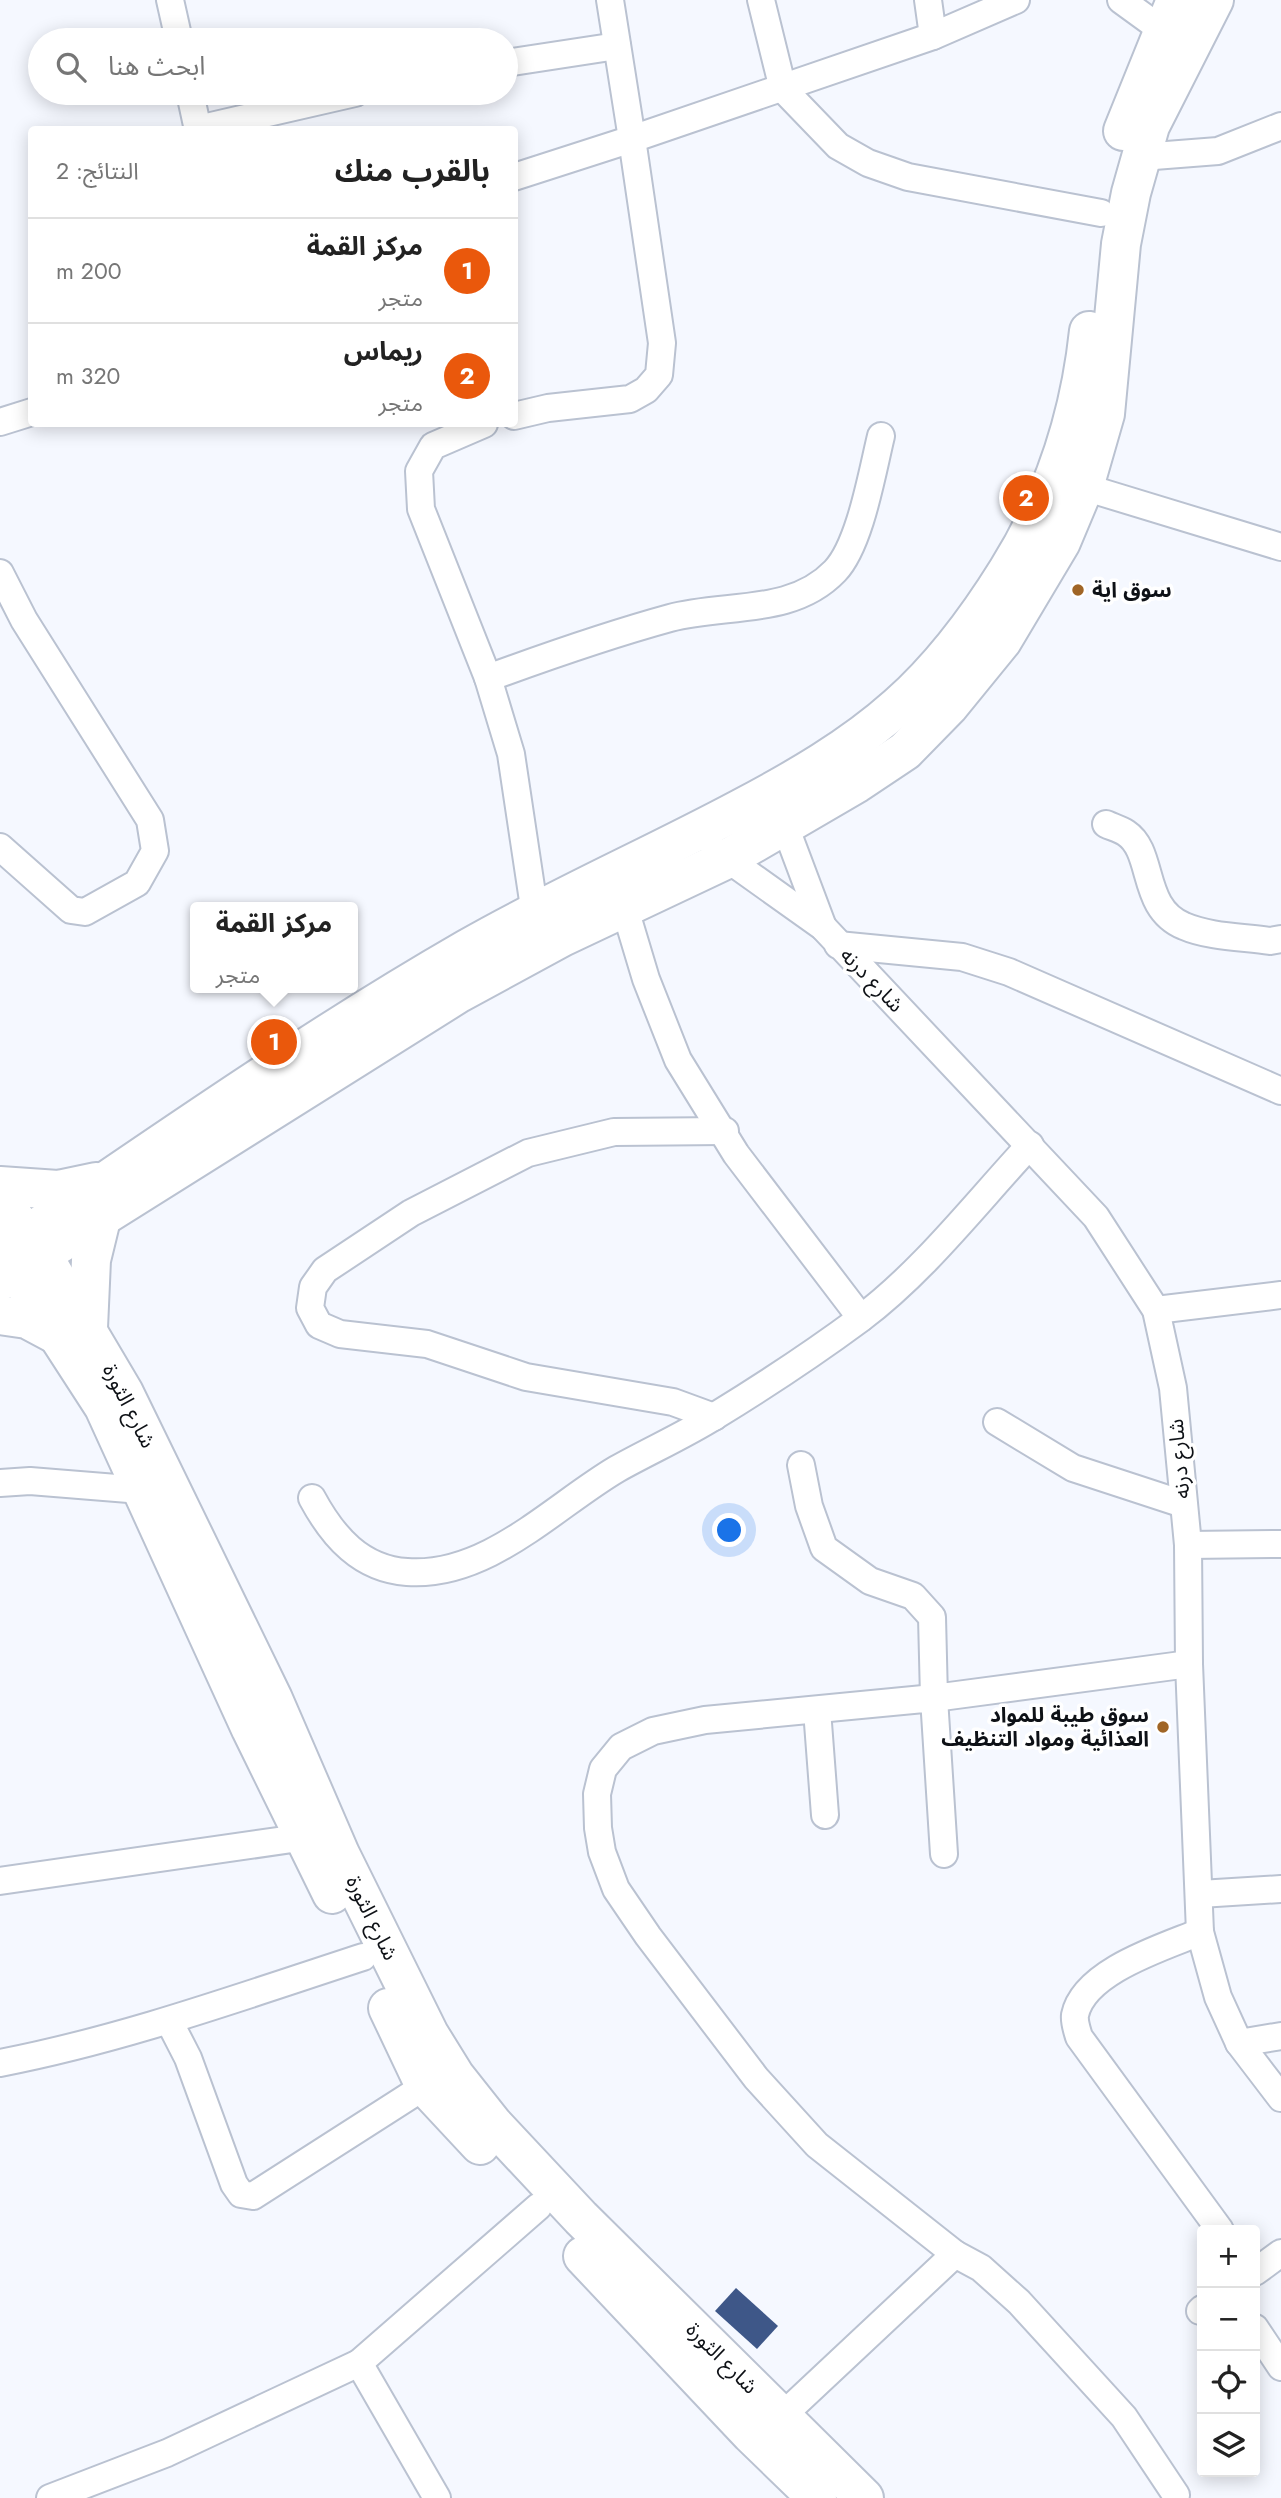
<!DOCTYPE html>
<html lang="ar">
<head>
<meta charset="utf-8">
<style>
	body { margin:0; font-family:Jost,"Noto Sans Arabic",sans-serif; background:#f6f6f6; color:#222; direction:rtl }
	.controls { position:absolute; right:21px; bottom:21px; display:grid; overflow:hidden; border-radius:7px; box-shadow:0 4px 18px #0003 }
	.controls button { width:63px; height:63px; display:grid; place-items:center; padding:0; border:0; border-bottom:2px solid #e0e0e0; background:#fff; color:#222; font:35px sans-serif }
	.you { position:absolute; left:730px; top:1531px; width:24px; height:24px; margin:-18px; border:5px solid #fff; border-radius:50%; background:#1a73e8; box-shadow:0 0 0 10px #1a73e833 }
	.badge { display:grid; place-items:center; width:46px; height:46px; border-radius:50%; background:#ea580c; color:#fff; font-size:23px; font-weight:700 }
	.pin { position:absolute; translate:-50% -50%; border:4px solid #fff; box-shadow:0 2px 7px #0006 }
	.popup { position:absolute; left:190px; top:902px; width:168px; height:91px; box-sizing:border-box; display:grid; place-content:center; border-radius:7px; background:#fff; filter:drop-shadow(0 2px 5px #0005); font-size:23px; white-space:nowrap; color:#767676 }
	.popup b { font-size:26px; color:#222 }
	.popup::after { content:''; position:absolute; left:50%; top:100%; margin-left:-14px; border:14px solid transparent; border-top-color:#fff }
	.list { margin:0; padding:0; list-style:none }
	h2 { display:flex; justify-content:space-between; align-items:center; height:91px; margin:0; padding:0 28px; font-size:30px }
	h2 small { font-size:23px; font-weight:400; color:#767676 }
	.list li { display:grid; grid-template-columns:46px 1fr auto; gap:21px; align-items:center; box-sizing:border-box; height:105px; padding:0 28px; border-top:2px solid #e0e0e0 }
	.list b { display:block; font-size:26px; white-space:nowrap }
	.list p { margin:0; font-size:23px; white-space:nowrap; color:#767676 }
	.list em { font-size:23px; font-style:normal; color:#767676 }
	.icon { flex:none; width:38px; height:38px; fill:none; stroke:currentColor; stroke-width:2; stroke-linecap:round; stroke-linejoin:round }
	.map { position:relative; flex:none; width:1281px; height:2498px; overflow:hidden; direction:ltr }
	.search { position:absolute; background:#fff; box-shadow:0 4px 18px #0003; left:28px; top:28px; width:490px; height:77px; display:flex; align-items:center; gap:18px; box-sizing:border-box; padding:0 24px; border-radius:38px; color:#767676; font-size:26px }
	.panel { position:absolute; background:#fff; box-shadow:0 4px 18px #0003; left:28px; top:126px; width:490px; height:301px; border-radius:7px; direction:rtl }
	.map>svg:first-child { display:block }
	.building { fill:#3e5788 }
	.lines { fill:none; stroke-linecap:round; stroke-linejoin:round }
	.minor-casing { stroke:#bac2d1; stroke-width:30 }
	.primary-casing { stroke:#bac2d1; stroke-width:42 }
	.minor { stroke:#fff; stroke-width:26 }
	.primary { stroke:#fff; stroke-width:38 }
	.poi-dot { fill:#a06526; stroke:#fff; stroke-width:2.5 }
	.labels { text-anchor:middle; stroke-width:7; stroke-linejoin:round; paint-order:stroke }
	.poi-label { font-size:21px; font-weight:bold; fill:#0e1116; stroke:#fff; text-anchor:start }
	.street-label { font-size:21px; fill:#0e1116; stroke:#fff }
</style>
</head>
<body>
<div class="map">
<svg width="1281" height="2498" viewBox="0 0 1281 2498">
	<rect width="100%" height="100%" fill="#f5f8ff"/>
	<!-- building -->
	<path class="building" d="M736 2288 778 2326 757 2349 715 2311Z"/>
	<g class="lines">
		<defs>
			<g id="minor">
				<path d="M170 0 179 40"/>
				<path d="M761 0 783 89 838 146 868 163 908 177 1101 213"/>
				<path d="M1121 0 1176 40"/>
				<path d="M933 36 1016 0"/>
				<path d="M506 63 617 46"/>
				<path d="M190 93 198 130"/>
				<path d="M198 129 355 93"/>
				<path d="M1141 157 1218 151 1281 126"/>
				<path d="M514 177 632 139 610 0"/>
				<path d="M514 416 548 408 630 399 646 390 659 375 662 343 632 139 933 36 928 0"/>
				<path d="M0 422 32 412"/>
				<path d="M484 424 433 446 419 471 421 509 488 678 511 754 535 914"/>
				<path d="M1084 487 1281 547"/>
				<path d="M0 573 24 620 150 820 155 851 137 883 85 912 71 910 0 847"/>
				<path d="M488 678C548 656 608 635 670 618 726 603 792 616 835 571 860 545 872 473 881 436"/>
				<path d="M779 810 823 927"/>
				<path d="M1106 824C1112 827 1120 829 1126 833 1155 852 1140 908 1184 926 1209 937 1244 937 1270 941L1281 939"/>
				<path d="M715 850 823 927 1096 1217 1156 1310 1173 1388 1188 1545 1189 1664 1200 1932 1218 1997 1239 2043 1281 2098"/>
				<path d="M625 909 646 979 678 1060 736 1154 861 1318"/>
				<path d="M838 945 962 957 1009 972 1281 1091"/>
				<path d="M1156 1310 1281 1295"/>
				<path d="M714 1417 673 1402 526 1377 427 1344 340 1334 319 1325 310 1308 313 1287 325 1270 411 1213 528 1153 614 1132 725 1131"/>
				<path d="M997 1422 1073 1468 1183 1504"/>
				<path d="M801 1465 809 1506 824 1548 870 1581 913 1596 932 1617 934 1698 1189 1664"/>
				<path d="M0 1483 30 1481 141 1490"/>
				<path d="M312 1498C333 1537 361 1569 407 1572 487 1578 554 1506 617 1469 649 1451 683 1436 715 1416 764 1386 814 1353 860 1319 924 1271 976 1203 1030 1145"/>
				<path d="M1188 1545 1281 1544"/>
				<path d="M817 1710 825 1815"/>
				<path d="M0 1881 320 1835"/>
				<path d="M1200 1894 1281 1889"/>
				<path d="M1200 1932C1164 1947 1084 1971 1075 2015 1074 2022 1077 2030 1079 2037L1220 2230"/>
				<path d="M169 2021 188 2058 234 2184 241 2194 253 2196 425 2086"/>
				<path d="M1239 2043 1281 2036"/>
				<path d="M0 2063C124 2039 243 1996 363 1957"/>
				<path d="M955 2254 981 2268 1019 2302 1124 2417 1176 2495"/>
				<path d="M1255 2272 1281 2253"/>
				<path d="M1200 2311 1202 2309"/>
				<path d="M1255 2328 1281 2367"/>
				<path d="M359 2363 437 2498"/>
				<path d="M781 2417 955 2254 817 2145 756 2078 648 1936 616 1889 602 1852 598 1828 597 1794 603 1769 621 1747 653 1731 705 1720 934 1698 944 1854"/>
				<path d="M50 2498 167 2453 359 2363 538 2207"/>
			</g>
			<g id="primary">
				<path d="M1123 131 1176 0"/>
				<path d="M0 1186 58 1190 96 1182"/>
				<path d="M0 1199 43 1256 124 1393 273 1699 340 1854 429 2034 455 2076 493 2124 581 2218 864 2498"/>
				<path d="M2 1249 27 1235C172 1136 316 1036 467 949 556 898 650 857 740 809 795 780 851 748 898 706 942 667 977 620 1008 570 1053 498 1080 416 1089 331"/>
				<path d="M3 1251 104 1407 251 1729 332 1894"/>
				<path d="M0 1281 459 993 562 937 725 860 857 783 905 751 949 706 1002 641 1061 542 1084 487 1105 414 1121 244 1131 193 1150 126 1214 0"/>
				<path d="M0 1315 27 1319 57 1335"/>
				<path d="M88 1328 91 1260 101 1219"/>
				<path d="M388 2008 425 2086 480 2145"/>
				<path d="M583 2256 751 2434 817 2498"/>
			</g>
		</defs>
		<!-- minor casing -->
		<use href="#minor" class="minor-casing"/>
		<!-- primary casing -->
		<use href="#primary" class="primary-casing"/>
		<!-- minor -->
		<use href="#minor" class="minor"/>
		<!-- primary -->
		<use href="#primary" class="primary"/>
	</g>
	<!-- markers -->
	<g class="poi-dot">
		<circle cx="1078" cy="590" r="7"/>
		<circle cx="1163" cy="1727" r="7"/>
	</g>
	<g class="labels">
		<!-- poi labels -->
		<g class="poi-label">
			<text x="1092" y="597">سوق اية</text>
			<text x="1149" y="1722" text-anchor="end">سوق طيبة للمواد<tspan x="1149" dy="24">العذائية ومواد التنظيف</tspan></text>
		</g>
		<!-- street labels -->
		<g class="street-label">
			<text transform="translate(872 980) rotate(46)" y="7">شارع درنه</text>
			<text transform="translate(129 1406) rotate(63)" y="7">شارع الثورة</text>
			<text transform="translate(1179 1459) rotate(-95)" y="7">شارع درنه</text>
			<text transform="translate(372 1918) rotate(64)" y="7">شارع الثورة</text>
			<text transform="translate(722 2358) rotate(45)" y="7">شارع الثورة</text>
		</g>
	</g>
</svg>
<div class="controls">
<button>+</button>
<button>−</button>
<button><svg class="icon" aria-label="locate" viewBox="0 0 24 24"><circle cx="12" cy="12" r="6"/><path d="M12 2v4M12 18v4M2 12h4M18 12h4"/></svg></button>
<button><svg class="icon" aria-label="layers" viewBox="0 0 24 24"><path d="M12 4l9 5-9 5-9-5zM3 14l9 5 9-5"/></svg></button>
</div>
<div class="you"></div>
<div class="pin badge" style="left:274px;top:1042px">1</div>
<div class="popup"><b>مركز القمة</b>متجر</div>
<div class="pin badge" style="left:1026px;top:498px">2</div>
<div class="search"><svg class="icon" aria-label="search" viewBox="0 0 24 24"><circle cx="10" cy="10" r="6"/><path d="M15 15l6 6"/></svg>ابحث هنا</div>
<section class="panel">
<h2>بالقرب منك<small>النتائج: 2</small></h2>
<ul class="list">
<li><span class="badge">1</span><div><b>مركز القمة</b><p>متجر</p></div><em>200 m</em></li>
<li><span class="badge">2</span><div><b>ريماس</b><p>متجر</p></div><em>320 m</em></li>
</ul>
</section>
</div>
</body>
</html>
